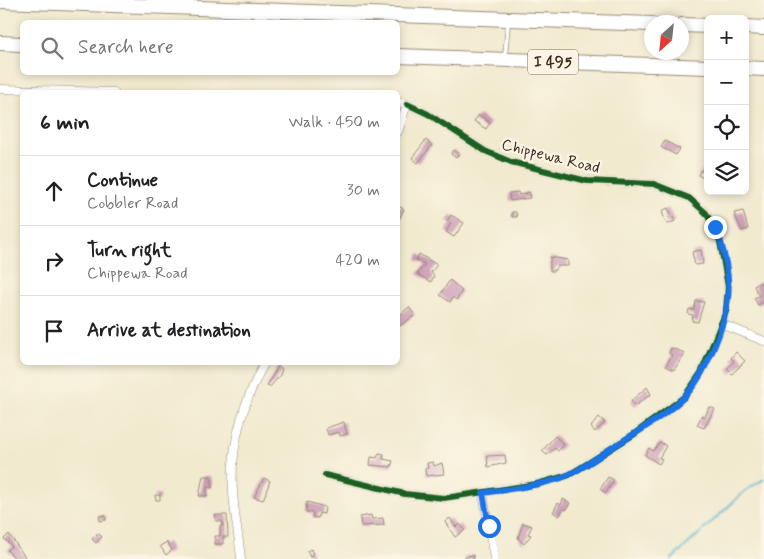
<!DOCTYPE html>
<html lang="en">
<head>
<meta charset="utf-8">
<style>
	body { margin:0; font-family:Mynerve,sans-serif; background:#f6f6f6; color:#202124 }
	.controls { position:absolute; right:15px; top:15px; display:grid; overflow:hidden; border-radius:8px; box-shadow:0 2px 8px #0003 }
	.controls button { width:45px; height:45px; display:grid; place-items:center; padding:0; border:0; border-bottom:1px solid #e0e0e0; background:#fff; color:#202124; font:25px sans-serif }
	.compass { position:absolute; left:644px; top:15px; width:45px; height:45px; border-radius:50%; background:#fff; box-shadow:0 2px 8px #0003; rotate:207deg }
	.stop { position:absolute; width:15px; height:15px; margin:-11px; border:4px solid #1a73e8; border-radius:50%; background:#fff }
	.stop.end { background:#1a73e8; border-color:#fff; box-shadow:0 1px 5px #0008 }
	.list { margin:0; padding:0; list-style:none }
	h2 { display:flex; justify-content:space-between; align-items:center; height:65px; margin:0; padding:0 20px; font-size:21px }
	h2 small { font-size:16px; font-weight:400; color:#757577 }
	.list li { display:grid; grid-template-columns:32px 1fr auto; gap:15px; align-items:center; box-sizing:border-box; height:70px; padding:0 20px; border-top:1px solid #e0e0e0 }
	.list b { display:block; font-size:19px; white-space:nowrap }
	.list p { margin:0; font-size:16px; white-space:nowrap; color:#757577 }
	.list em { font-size:16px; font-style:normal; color:#757577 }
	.icon { flex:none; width:28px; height:28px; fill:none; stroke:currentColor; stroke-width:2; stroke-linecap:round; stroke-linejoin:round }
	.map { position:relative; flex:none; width:764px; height:559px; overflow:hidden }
	.search { position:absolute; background:#fff; box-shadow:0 2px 8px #0003; left:20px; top:20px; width:380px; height:55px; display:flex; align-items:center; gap:12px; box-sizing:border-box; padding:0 18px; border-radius:8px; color:#757577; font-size:19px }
	.panel { position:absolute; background:#fff; box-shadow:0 2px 8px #0003; left:20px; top:90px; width:380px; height:275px; border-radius:8px }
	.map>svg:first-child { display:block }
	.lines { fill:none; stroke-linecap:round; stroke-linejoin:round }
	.stream { stroke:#54b3d3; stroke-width:2 }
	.building { fill:#cb99b6 }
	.lane-casing { stroke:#968a76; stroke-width:5.5 }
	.street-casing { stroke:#968a76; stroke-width:9 }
	.highway-casing { stroke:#968a76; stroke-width:16 }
	.lane { stroke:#fff; stroke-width:4 }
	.street { stroke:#fff; stroke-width:8 }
	.highway { stroke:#fff; stroke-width:14 }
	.cycleway-casing { stroke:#fcf5e5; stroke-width:9 }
	.cycleway { stroke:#1b5e20; stroke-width:6 }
	.route { stroke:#1a73e8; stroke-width:6 }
	.labels { text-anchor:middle; stroke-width:4.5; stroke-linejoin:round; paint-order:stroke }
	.shield { fill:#fcf5e5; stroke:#75675a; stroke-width:1 }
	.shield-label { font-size:15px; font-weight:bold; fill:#3b2a1e }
	.street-label { font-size:16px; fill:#3b2a1e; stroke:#fcf5e5 }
</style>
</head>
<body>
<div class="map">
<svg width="764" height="559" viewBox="0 0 764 559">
	<rect width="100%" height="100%" fill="#fcf5e5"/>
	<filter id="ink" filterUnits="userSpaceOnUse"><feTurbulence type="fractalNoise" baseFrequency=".02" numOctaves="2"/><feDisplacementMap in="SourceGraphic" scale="10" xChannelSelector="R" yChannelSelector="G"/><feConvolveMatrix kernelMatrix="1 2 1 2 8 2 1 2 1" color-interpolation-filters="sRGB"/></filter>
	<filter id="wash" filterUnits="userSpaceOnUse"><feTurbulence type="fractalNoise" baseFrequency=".0096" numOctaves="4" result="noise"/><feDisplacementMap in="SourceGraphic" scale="20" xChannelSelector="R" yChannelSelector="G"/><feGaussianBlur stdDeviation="1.12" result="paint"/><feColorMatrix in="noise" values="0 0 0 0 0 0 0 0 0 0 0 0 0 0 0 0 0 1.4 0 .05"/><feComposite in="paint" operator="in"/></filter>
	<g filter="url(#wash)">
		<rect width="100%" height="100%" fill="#f1eacf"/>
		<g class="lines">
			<!-- stream -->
			<path class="stream" d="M672 559 745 491 764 479"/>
		</g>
		<g id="blocks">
			<!-- building -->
			<g class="building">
				<path d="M479 115 490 123 486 129 474 121Z"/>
				<path d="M426 140 432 145 418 163 412 158Z"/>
				<path d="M665 141 680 149 676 155 661 147Z"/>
				<path d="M454 150 459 154 456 158 451 154Z"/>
				<path d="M701 170 706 173 708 171V185L705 183 707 180 698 175Z"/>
				<path d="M518 192 519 195 529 192 530 198 510 201 509 193Z"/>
				<path d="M398 206 404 209 398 222Z"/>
				<path d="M668 208 675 221 668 224 665 221 662 211Z"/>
				<path d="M743 211 748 229 742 231 734 213Z"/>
				<path d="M512 212H516L517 217H512Z"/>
				<path d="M451 215 464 223 454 237 446 232 451 223 447 221Z"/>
				<path d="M701 250 703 264 695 265 692 252Z"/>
				<path d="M419 254 437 265 431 272 434 276 431 282 417 274 425 264 416 260Z"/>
				<path d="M550 257 568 260V266H557L554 271H550Z"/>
				<path d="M450 280 462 291 456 300 453 297 450 302 440 295Z"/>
				<path d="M760 282 764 288V302L758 305 754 298 759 296 754 286Z"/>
				<path d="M696 301 704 302 698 322 692 321 693 315 688 314 689 309 694 310Z"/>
				<path d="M409 307 415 315 400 326 398 317Z"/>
				<path d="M671 348 685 353 674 370 666 366 672 355 669 353Z"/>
				<path d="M736 352 745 361 732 374 727 369 734 361 731 358Z"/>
				<path d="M278 366 282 369 280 375 270 387 267 386Z"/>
				<path d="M647 387 651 394 635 406 631 401Z"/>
				<path d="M709 407 715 409 704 428 697 425 702 415 705 417Z"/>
				<path d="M599 417 605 423 595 432 591 427Z"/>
				<path d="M344 422 347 434 340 436 339 432 328 435 326 428Z"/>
				<path d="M555 436 564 445 558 451 555 448 547 455 542 451Z"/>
				<path d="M660 442 666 446 659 458 662 459 659 464 645 455 649 448 653 451Z"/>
				<path d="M379 453 384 454 383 459 393 461 391 467 370 465 371 457 377 458Z"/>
				<path d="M505 455 506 463 488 467 487 456Z"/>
				<path d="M433 462 434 466 442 463 444 474 426 476 425 469 428 468 427 463Z"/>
				<path d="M203 476H210L212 480V488L207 487V496H199Z"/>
				<path d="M608 477 614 480 606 493 600 489Z"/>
				<path d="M264 478 270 481 263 500 254 497Z"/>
				<path d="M155 495H160V500H156Z"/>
				<path d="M563 499 570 503 566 510 563 509 559 516 553 512 558 503 561 505Z"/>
				<path d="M307 502 325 507 324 514 319 513 318 518 312 517 313 513 306 512Z"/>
				<path d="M105 515 106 520 100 521 99 516Z"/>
				<path d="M215 515H227L228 537H223V544H215V536H220V526H223L222 521H216Z"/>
				<path d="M371 515 372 519 383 518 384 525 361 526 360 517Z"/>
				<path d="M450 518 456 527 460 524 465 530 455 537 445 522Z"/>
				<path d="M523 523 532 526 528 534 531 535 524 544 518 538Z"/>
				<path d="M98 533 102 537 96 543 92 539Z"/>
				<path d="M9 534 25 557 22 559 15 558 7 550 12 546 4 539Z"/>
				<path d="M167 542 172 550 166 555 160 546Z"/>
				<path d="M311 549 313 555 310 557 307 551Z"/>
				<path d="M473 555 474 559H465L464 557Z"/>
			</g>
		</g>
	</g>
	<g filter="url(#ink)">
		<use href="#blocks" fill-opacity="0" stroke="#968a76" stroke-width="1"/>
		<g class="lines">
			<defs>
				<path id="lane" d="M505 56 508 23"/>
				<g id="street">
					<path d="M0 89 114 92"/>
					<path d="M398 102 407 104 398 132"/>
					<path d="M722 324 764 341"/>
					<path d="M325 475 405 494 444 498 537 484 569 475 633 435 684 397 701 373 726 311 728 287 719 236 706 213 689 198 654 184 587 181 511 162 485 151 428 114 407 104"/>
					<path d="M483 493 494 559"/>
					<path d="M241 559C239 536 234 514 233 491 230 445 243 402 265 362"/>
				</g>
				<g id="highway">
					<path d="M0 1 652 24"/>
					<path d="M682 25 708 26"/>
					<path d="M745 27 764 28"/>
					<path d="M0 43 22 44"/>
					<path d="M398 56 708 67"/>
					<path d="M745 68 764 69"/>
				</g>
			</defs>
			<!-- lane casing -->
			<use href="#lane" class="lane-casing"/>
			<!-- street casing -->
			<use href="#street" class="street-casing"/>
			<!-- highway casing -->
			<use href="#highway" class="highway-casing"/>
			<!-- lane -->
			<use href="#lane" class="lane"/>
			<!-- street -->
			<use href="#street" class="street"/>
			<!-- highway -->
			<use href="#highway" class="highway"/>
			<defs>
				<path id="cycleway" d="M325 475 405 494 444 498 537 484 569 475 633 435 684 397 701 373 726 311 728 287 719 236 706 213 689 198 654 184 587 181 511 162 485 151 428 114 407 104"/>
			</defs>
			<!-- cycleway casing -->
			<use href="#cycleway" class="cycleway-casing"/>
			<!-- cycleway -->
			<use href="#cycleway" class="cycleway"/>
		</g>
	</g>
	<g class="lines" filter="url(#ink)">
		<!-- route -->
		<path class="route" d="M489 526 483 493C508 489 536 487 561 478 580 471 596 458 613 447 637 432 664 417 684 397 705 376 725 327 728 298 730 276 724 247 715 227"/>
	</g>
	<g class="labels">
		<!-- shield labels -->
		<rect class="shield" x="528" y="49.5" width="50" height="25" rx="4"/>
		<g class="shield-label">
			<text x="553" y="67">I 495</text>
		</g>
		<!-- street labels -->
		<g class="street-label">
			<text transform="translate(551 155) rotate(14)" y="6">Chippewa Road</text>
		</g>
	</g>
</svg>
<div class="controls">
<button>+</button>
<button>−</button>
<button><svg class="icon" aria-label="locate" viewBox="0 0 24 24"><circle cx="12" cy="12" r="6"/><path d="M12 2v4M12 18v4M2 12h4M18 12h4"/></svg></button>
<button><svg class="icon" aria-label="layers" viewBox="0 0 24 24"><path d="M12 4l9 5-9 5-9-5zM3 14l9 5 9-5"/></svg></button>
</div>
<svg class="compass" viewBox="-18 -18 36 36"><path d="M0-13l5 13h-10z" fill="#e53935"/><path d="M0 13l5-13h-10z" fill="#757577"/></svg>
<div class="stop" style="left:489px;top:526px"></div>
<div class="stop end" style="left:715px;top:227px"></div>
<div class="search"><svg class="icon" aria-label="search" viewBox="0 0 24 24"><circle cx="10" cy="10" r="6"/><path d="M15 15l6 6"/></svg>Search here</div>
<section class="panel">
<h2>6 min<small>Walk · 450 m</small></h2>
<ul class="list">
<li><svg class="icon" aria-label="ahead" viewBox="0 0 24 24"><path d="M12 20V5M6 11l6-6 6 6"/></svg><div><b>Continue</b><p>Cobbler Road</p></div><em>30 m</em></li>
<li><svg class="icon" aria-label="right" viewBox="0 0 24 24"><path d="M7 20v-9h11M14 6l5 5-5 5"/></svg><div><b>Turn right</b><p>Chippewa Road</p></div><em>420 m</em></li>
<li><svg class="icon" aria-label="arrive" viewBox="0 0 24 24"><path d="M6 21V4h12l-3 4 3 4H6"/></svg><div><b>Arrive at destination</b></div></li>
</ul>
</section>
</div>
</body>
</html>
